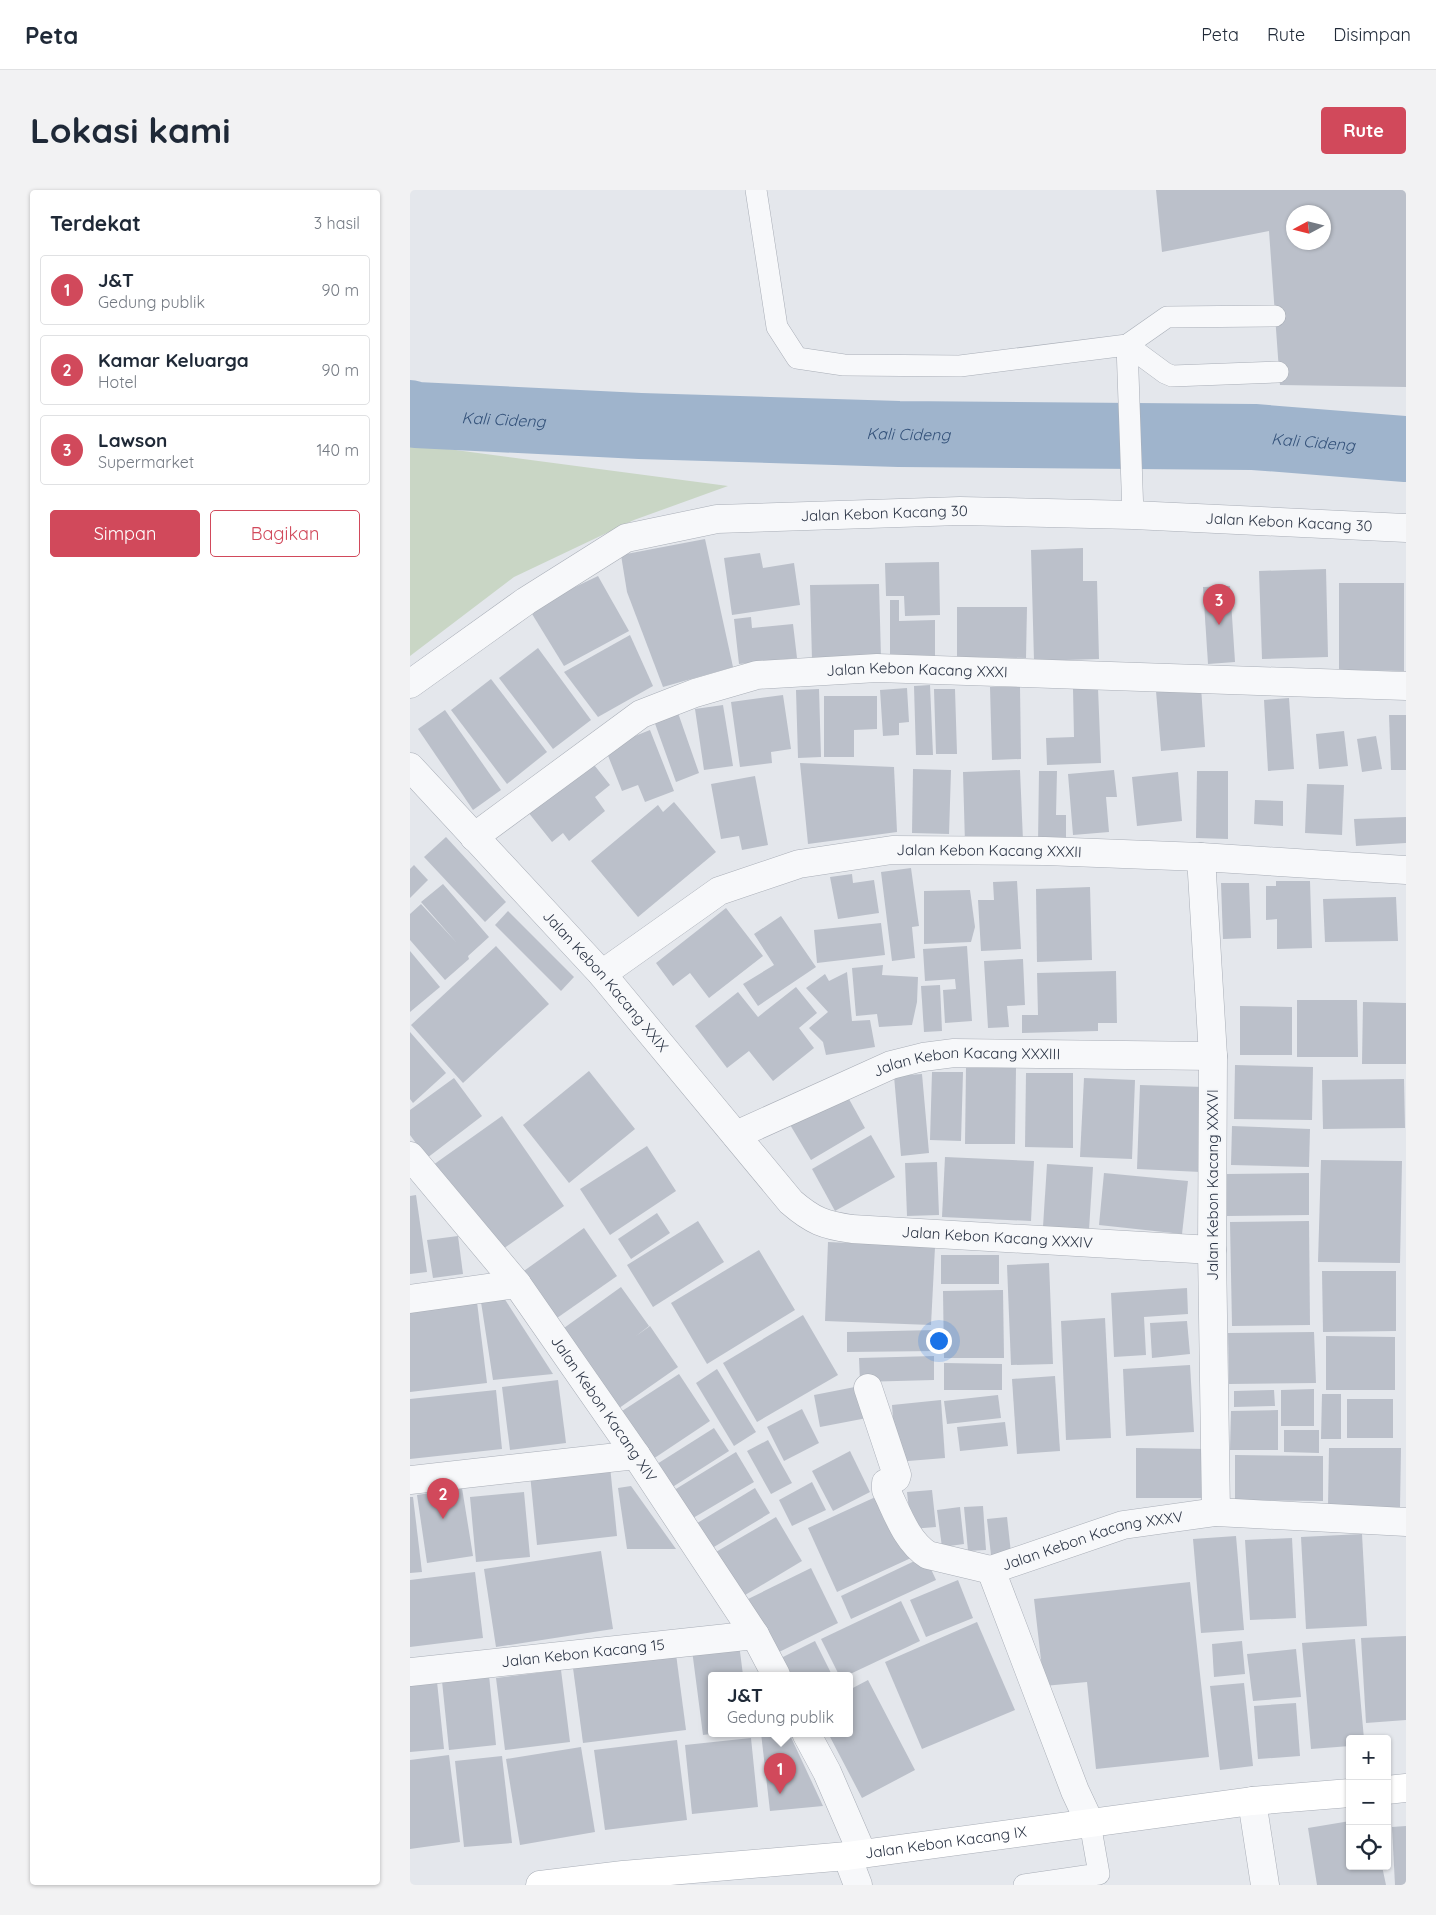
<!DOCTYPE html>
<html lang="id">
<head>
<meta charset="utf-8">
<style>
	body { margin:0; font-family:Quicksand,sans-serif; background:#f2f2f3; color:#1f2937 }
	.controls { position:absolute; right:15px; bottom:15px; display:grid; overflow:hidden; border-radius:5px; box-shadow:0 1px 4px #0004 }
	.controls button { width:45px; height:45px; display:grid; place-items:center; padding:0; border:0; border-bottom:1px solid #e0e1e3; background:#fff; color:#1f2937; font:25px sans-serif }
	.compass { position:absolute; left:876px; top:15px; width:45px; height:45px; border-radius:50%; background:#fff; box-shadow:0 1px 4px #0004; rotate:263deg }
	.you { position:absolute; left:528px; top:1150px; width:18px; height:18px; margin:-12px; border:4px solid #fff; border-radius:50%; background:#1a73e8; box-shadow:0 0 0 8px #1a73e833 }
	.badge { display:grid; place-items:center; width:32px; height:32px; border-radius:50%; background:#d1495b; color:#fff; font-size:16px; font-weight:700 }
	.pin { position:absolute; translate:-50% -41px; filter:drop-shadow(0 1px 2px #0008) }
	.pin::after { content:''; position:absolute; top:26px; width:18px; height:15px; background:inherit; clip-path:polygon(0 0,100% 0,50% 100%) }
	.popup { position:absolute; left:298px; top:1482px; width:145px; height:65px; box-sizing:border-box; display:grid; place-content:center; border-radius:5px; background:#fff; filter:drop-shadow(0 1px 4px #0005); font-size:16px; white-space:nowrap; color:#747a83 }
	.popup b { font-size:19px; color:#1f2937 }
	.popup::after { content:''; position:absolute; left:50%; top:100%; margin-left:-10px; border:10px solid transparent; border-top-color:#fff }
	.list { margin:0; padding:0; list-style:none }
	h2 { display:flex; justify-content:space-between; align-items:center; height:65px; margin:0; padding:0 20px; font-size:21px }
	h2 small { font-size:16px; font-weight:400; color:#747a83 }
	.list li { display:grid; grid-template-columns:32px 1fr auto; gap:15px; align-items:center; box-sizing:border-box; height:70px; margin:0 10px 10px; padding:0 10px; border:1px solid #e0e1e3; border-radius:5px }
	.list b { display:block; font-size:19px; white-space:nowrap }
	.list p { margin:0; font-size:16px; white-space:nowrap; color:#747a83 }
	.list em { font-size:16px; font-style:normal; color:#747a83 }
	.actions { display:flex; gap:10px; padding:15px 20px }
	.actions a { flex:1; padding:11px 0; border:1px solid #d1495b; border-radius:5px; text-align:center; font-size:18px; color:#d1495b }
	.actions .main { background:#d1495b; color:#fff }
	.icon { flex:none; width:28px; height:28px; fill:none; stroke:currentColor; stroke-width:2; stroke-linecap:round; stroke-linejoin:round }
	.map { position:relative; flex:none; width:996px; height:1695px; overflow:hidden; border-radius:5px }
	header { display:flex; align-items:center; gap:30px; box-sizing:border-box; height:70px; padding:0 25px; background:#fff; border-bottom:1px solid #e0e1e3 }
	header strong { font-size:24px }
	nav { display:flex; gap:28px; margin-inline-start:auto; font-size:18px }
	.intro { display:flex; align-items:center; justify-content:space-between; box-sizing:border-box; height:120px; padding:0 30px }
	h1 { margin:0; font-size:35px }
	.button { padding:12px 22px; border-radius:5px; background:#d1495b; color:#fff; font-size:18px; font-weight:700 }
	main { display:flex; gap:30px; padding:0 30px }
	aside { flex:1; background:#fff; border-radius:5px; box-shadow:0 1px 4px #0004 }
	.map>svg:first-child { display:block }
	.green { fill:#c9d6c5 }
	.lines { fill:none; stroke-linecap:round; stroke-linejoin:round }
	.river { stroke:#9fb4cc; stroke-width:66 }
	.building { fill:#bbc0ca; fill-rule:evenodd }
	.lane-casing { stroke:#a9aeb7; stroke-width:22 }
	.street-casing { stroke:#a9aeb7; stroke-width:29 }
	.secondary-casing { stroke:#a9aeb7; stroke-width:29 }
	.lane { stroke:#f7f8fa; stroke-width:21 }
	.street { stroke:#f7f8fa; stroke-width:28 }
	.secondary { stroke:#fff; stroke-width:28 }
	.labels { text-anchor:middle; stroke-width:4; stroke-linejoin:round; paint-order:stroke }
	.street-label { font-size:15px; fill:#2b3445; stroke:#f4f6f9 }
	.water-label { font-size:16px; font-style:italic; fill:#34527a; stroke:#f4f6f9 }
</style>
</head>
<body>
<header>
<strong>Peta</strong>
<nav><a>Peta</a><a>Rute</a><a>Disimpan</a></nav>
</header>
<div class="intro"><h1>Lokasi kami</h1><a class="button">Rute</a></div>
<main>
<aside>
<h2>Terdekat<small>3 hasil</small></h2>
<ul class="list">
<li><span class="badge">1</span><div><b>J&amp;T</b><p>Gedung publik</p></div><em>90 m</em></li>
<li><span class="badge">2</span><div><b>Kamar Keluarga</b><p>Hotel</p></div><em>90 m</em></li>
<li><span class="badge">3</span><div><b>Lawson</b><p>Supermarket</p></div><em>140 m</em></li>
</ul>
<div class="actions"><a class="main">Simpan</a><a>Bagikan</a></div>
</aside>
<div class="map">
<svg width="996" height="1695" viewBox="0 0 996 1695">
	<rect width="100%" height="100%" fill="#e4e7ec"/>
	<!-- green -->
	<path class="green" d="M0 254 318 296 224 330 104 387 0 466Z"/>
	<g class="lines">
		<!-- river -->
		<path class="river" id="s1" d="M0 223 6 225 230 236 489 244 844 247 996 259"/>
	</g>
	<!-- building -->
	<g class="building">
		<path d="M746 0H996V197L870 195 859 41 752 62ZM884 22H914V52H884Z"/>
		<path d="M295 349 323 477 253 497 217 402 211 365Z"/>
		<path d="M673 358V391H687L689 469 624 471 621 360Z"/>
		<path d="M350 363 353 378 384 373 390 415 322 425 314 368Z"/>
		<path d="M529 372 530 425 495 426 494 406H476L475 373Z"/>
		<path d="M916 379 918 467 852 469 849 381Z"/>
		<path d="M188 386 219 441 154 476 119 419Z"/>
		<path d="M929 393H994V481L929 480Z"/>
		<path d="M469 394 471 468 402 470 400 395Z"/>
		<path d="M820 396 825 472 798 474 793 397Z"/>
		<path d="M480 410H489V431L525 430V469H480Z"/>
		<path d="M547 417H617L616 468 547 467Z"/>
		<path d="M341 427 342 438 383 434 387 468 329 474 324 429Z"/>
		<path d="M220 445 243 496 188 527 154 482Z"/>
		<path d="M128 458 181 530 143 559 89 488Z"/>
		<path d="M81 489 137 562 97 594 41 520Z"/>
		<path d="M520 495 523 565H506L504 496Z"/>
		<path d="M580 497H610L611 569 582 570Z"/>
		<path d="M791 497 795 557 751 561 746 501Z"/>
		<path d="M497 498 499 532 489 533V545L473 546 470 500Z"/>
		<path d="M688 498 691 573 637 575 636 548 664 547 663 499Z"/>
		<path d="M409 499 411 567 388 568 386 500Z"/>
		<path d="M524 499H545L547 564H526Z"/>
		<path d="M373 505 381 559 361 562 362 573 330 577 321 512Z"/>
		<path d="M414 506H467V539L444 540V567H414Z"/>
		<path d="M879 508 884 579 858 581 854 510Z"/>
		<path d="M313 515 323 576 294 580 285 519Z"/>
		<path d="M35 520 91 600 63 620 8 539Z"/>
		<path d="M267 520 289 583 266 592 243 528Z"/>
		<path d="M979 525H996V580H981Z"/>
		<path d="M240 540 264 601 235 612 228 595 212 601 195 558Z"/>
		<path d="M934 541 938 576 909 579 906 544Z"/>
		<path d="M966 546 972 579 952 582 947 549Z"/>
		<path d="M181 571 200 595 185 607 195 621 159 651 153 643 142 652 118 622Z"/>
		<path d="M390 573 484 577 487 642 398 654Z"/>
		<path d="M503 579 541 580 539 644 502 643Z"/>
		<path d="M610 580 613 651 555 654 553 582Z"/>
		<path d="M704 580 707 607H696L699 642 663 645 658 584Z"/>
		<path d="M629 581H647L646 625H656V653H628Z"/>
		<path d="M787 581H818V649L786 648Z"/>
		<path d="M768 582 772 631 727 636 722 587Z"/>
		<path d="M345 586 358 655 332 660 329 646 311 649 301 594Z"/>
		<path d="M897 594 934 595 932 645 895 643Z"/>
		<path d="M845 610 873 611V636L844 634Z"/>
		<path d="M264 612 306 662 228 727 181 671 248 615 253 622Z"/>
		<path d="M996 627V653L946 656 944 629Z"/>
		<path d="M36 647 96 712 75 732 14 667Z"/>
		<path d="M4 675 18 690 0 708V679Z"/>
		<path d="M501 678 509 736 502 737 505 768 482 771 471 682Z"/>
		<path d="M442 684 443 693 464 690 469 723 428 729 420 687Z"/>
		<path d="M607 691 611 759 571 761 568 710H584L583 692Z"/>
		<path d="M866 691H900L902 758 867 759V729L856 730V696H866Z"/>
		<path d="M811 693H839L841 748 813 749Z"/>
		<path d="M33 694 79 747 58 766 59 769 35 790 0 750V724L11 714 47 753 11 712Z"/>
		<path d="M680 697 682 770 627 772 626 699Z"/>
		<path d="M560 700 565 737 561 752 514 754V701Z"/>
		<path d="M986 707 988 751 915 752 913 709Z"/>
		<path d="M316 718 353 766 299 808 280 783 263 796 246 773Z"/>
		<path d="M98 721 164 787 151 801 85 735Z"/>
		<path d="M371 726 406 777 348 816 333 794 364 775 344 744Z"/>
		<path d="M471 733 475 765 407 773 404 740Z"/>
		<path d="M86 756 139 814 53 893 1 835Z"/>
		<path d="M557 756 562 831 535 833 533 800 546 799 545 789 515 791 513 759Z"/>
		<path d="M0 761 30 797 0 822Z"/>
		<path d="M613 769 615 815 597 816 599 837 578 838 574 771Z"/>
		<path d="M473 775 472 785 508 787 507 812 502 835 469 837 467 824 446 826 442 778Z"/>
		<path d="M706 781 707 833H688V841L612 843V825H628L627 783Z"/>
		<path d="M437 782 442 831 460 830 465 857 416 865 413 852 399 838 418 822 396 798 415 784 419 791Z"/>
		<path d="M530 795 532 841 514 842 511 796Z"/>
		<path d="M386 797 407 823 389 838 404 858 363 891 339 861 317 878 285 836 328 802 348 827Z"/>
		<path d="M887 810H947L948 867H887Z"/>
		<path d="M953 812 996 813V874H952Z"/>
		<path d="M830 816 882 817V865H830Z"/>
		<path d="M0 842 36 883 3 913 0 909Z"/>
		<path d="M825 875 903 877 902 930 824 929Z"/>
		<path d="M556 878H606L605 954H555Z"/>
		<path d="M179 881 225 939 159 993 113 935Z"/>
		<path d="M522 882H553L551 951 520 950Z"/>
		<path d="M616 883H663V958L615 957Z"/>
		<path d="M512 884 519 963 491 966 484 886Z"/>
		<path d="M44 888 72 926 17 968 0 945V920Z"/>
		<path d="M674 888 725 890 722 969 670 967Z"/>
		<path d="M994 889 995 938 913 939 912 890Z"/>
		<path d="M730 895 794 897 791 982 727 979Z"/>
		<path d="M434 900 455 938 401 970 379 933Z"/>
		<path d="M92 926 154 1016 86 1064 23 975Z"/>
		<path d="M822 936 900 939 899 977 821 975Z"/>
		<path d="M461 945 485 987 425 1021 402 979Z"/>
		<path d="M237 956 266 1001 200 1045 170 999Z"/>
		<path d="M535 967 624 971 621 1031 532 1027Z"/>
		<path d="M911 970 992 971 990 1073 908 1072Z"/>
		<path d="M527 972 529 1025 497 1026 495 973Z"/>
		<path d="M637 974 683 977 679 1040 633 1037Z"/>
		<path d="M694 983 778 991 772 1044 689 1035Z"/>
		<path d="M899 983V1025L817 1026V984Z"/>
		<path d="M6 1005 17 1082 0 1084V1006Z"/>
		<path d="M247 1023 260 1043 221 1069 208 1049Z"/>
		<path d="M288 1031 314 1072 243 1117 217 1075Z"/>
		<path d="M899 1031 900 1135 822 1136 820 1032Z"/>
		<path d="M174 1038 207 1086 137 1135 104 1088Z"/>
		<path d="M48 1046 53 1084 23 1088 17 1050Z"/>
		<path d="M418 1052 525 1057 521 1135 415 1131Z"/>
		<path d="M349 1060 385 1120 297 1174 261 1113Z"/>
		<rect x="531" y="1065" width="58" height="29"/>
		<path d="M639 1073 643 1174 601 1175 597 1075Z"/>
		<path d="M912 1081H986V1141L913 1142Z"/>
		<path d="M211 1097 239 1136 226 1146 240 1136 268 1177 202 1223 154 1138Z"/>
		<path d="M777 1098 778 1124 734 1127 736 1165 704 1167 701 1103Z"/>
		<path d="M593 1100 594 1168H534L533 1101Z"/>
		<path d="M66 1104 77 1193 0 1202V1112Z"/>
		<path d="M94 1108 143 1184 83 1190 71 1112Z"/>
		<path d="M393 1125 428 1185 347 1232 313 1173Z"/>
		<path d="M695 1128 701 1248 656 1250 651 1131Z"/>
		<path d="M777 1131 780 1164 742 1168 740 1133Z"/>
		<path d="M525 1140 526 1161 437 1162V1142Z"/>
		<path d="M904 1142 906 1193 819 1194 818 1143Z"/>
		<path d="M916 1146 985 1147V1200H916Z"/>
		<path d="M524 1166V1190L450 1192 449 1168Z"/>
		<path d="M534 1173 592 1174V1200H534Z"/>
		<path d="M780 1175 784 1242 716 1246 713 1179Z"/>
		<path d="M307 1179 346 1242 324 1256 286 1193Z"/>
		<path d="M269 1184 300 1231 240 1271 209 1223Z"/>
		<path d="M645 1186 650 1261 607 1264 602 1189Z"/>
		<path d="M148 1190 156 1253 100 1260 92 1197Z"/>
		<path d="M450 1196 457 1228 410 1237 404 1205Z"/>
		<path d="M904 1199V1236H871V1200Z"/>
		<path d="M86 1200 92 1259 0 1269V1209Z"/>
		<path d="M864 1200 865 1216 824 1217V1201Z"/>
		<path d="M912 1204H931V1249H911Z"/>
		<path d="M588 1205 591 1228 537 1234 534 1211Z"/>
		<rect x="937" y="1209" width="46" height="39"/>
		<path d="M531 1210 535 1268 486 1272 482 1215Z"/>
		<path d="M392 1219 409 1253 374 1271 357 1237Z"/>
		<path d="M868 1220V1260H820L821 1221Z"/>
		<path d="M595 1232 598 1256 550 1261 547 1237Z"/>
		<path d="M304 1238 319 1261 261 1298 247 1274Z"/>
		<path d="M874 1240H909V1263L874 1262Z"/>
		<path d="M358 1250 382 1293 361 1304 337 1261Z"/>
		<path d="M726 1258 799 1259 800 1308H726Z"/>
		<path d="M919 1258H991L990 1317H918Z"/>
		<path d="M440 1261 460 1302 423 1321 402 1281Z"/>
		<path d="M326 1262 344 1292 278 1331 261 1302Z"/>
		<path d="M825 1265 913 1266V1311L825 1310Z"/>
		<path d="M200 1276 207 1346 127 1355 120 1284Z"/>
		<path d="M402 1292 416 1320 382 1336 369 1310Z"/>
		<path d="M221 1296 266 1359H217L208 1298Z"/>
		<path d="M52 1298 63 1366 17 1373 7 1305Z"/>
		<path d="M345 1298 360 1323 299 1360 284 1335Z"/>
		<path d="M522 1300 526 1337 501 1339 497 1302Z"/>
		<path d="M114 1302 120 1367 66 1372 60 1307Z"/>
		<path d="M472 1304 501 1368 427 1402 398 1338Z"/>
		<path d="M0 1307H3L12 1382 0 1383Z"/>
		<path d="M573 1316 576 1360 558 1361 554 1317Z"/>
		<path d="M550 1317 554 1354 532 1357 527 1320Z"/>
		<path d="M366 1327 392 1371 325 1411 299 1366Z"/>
		<path d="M597 1327 601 1363 581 1365 577 1329Z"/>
		<path d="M952 1344 957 1436 896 1439 891 1347Z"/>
		<path d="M826 1346 834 1440 791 1443 783 1349Z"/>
		<path d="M882 1348 886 1428 840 1430 835 1350Z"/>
		<path d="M191 1361 203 1439 86 1457 74 1379Z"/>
		<path d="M515 1366 526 1390 441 1429 431 1406Z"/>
		<path d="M401 1378 428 1433 363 1465 336 1410Z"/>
		<path d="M65 1382 73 1448 0 1457V1390Z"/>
		<path d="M548 1390 563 1428 516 1447 500 1410Z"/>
		<path d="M780 1392 799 1567 686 1579 677 1492 634 1496 624 1409Z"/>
		<path d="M491 1411 510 1451 438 1485H429L411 1449Z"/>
		<path d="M567 1432 605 1520 512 1559 475 1472Z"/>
		<path d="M996 1446V1530L956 1533 951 1448Z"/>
		<path d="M945 1449 954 1549H940V1556L901 1559 892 1453Z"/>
		<path d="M405 1451 422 1485H369L363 1472Z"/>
		<path d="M832 1451 835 1484 804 1487 802 1454Z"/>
		<path d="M329 1454 333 1485H301V1544L293 1545 282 1460Z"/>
		<path d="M886 1459 891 1507 843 1511 837 1464Z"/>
		<path d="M266 1464 276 1540 173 1553 163 1478Z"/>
		<path d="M151 1480 160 1552 95 1560 86 1488Z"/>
		<path d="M26 1482 34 1559 0 1562V1485Z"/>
		<path d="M79 1485 86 1555 39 1560 32 1491Z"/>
		<path d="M458 1490 505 1580 452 1608 418 1543H439V1500Z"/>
		<path d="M834 1493 843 1576 810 1580 800 1496Z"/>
		<path d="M886 1513 890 1566 848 1569 844 1516Z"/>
		<path d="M351 1543H379L413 1616 360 1621Z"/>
		<path d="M341 1548 348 1617 282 1624 275 1555Z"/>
		<path d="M267 1550 277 1630 195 1640 184 1560Z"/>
		<path d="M171 1557 185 1642 110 1655 96 1569Z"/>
		<path d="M39 1565 50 1652 0 1659V1570Z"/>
		<path d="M92 1566 102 1653 54 1657 45 1571Z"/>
		<path d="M940 1631V1676H972L976 1695H907L898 1638Z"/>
		<path d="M996 1636V1695H985L982 1637Z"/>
	</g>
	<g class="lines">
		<defs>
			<g id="lane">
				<path d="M346 0 367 137 387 168 434 175 550 176 717 155 757 127 865 126"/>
				<path d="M717 155 723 325"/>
				<path d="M717 155 755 183 762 186 868 182"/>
				<path d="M614 1695 689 1684 680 1633"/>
			</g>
			<g id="street">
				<path id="s2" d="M0 494 116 411 216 348 307 329 550 321 723 325 996 338"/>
				<path id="s3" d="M0 577 192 784 381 1012C403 1031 414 1035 442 1039L802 1060"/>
				<path id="s4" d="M64 647 231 524 285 503 347 485 467 478 996 496"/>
				<path d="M791 667 803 866 802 1060 806 1322"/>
				<path id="s5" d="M192 784 309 701 389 674 482 660 635 661 791 667 996 680"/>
				<path id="s6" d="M326 945 481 875 513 867 544 863 803 866"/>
				<path id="s7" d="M0 966 107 1094 226 1265 345 1445 366 1485"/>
				<path d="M0 1109 107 1094"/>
				<path d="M458 1198 487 1285 486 1288 476 1293V1300C487 1322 496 1351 518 1365L581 1380"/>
				<path d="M0 1290 226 1265"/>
				<path id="s8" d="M581 1380 713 1335 806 1322 996 1332"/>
				<path d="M581 1380 665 1601 680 1633"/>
				<path id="s9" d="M0 1482 345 1445"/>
				<path d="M396 1543 417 1582 452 1663"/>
				<path d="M842 1611 855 1695"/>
				<path d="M437 1666 448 1695"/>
			</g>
			<g id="secondary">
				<path d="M977 1600 996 1598"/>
				<path id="s10" d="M130 1695 213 1685 437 1666 842 1611 940 1603"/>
			</g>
		</defs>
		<!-- lane casing -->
		<use href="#lane" class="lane-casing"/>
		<!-- street casing -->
		<use href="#street" class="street-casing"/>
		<!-- secondary casing -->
		<use href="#secondary" class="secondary-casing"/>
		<!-- lane -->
		<use href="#lane" class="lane"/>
		<!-- street -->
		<use href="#street" class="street"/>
		<!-- secondary -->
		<use href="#secondary" class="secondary"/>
	</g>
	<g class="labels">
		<!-- street labels -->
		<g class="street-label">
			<text dy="5" stroke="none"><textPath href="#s2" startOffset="521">Jalan Kebon Kacang 30</textPath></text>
			<text dy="5" stroke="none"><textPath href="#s2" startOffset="926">Jalan Kebon Kacang 30</textPath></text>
			<text dy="5" stroke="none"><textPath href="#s4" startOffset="490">Jalan Kebon Kacang XXXI</textPath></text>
			<text dy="5" stroke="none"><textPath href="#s5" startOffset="419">Jalan Kebon Kacang XXXII</textPath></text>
			<text dy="5" stroke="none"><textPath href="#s3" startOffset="290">Jalan Kebon Kacang XXIX</textPath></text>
			<text dy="5" stroke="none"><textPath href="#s6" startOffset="246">Jalan Kebon Kacang XXXIII</textPath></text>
			<text transform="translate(803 995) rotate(-90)" y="5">Jalan Kebon Kacang XXXVI</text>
			<text dy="5" stroke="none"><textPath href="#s3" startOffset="792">Jalan Kebon Kacang XXXIV</textPath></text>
			<text dy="5" stroke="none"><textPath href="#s7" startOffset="319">Jalan Kebon Kacang XIV</textPath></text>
			<text dy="5" stroke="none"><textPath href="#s8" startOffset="106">Jalan Kebon Kacang XXXV</textPath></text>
			<text dy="5" stroke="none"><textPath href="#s9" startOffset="174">Jalan Kebon Kacang 15</textPath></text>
			<text dy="5" stroke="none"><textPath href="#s10" startOffset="408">Jalan Kebon Kacang IX</textPath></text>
		</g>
		<!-- water labels -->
		<g class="water-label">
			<text dy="6" stroke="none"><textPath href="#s1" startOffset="94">Kali Cideng</textPath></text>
			<text dy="6" stroke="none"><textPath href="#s1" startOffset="499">Kali Cideng</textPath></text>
			<text dy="6" stroke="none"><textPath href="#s1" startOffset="904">Kali Cideng</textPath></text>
		</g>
	</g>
</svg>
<div class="controls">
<button>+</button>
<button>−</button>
<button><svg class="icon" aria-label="locate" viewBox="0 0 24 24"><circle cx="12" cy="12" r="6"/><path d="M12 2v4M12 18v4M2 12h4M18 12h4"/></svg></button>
</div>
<svg class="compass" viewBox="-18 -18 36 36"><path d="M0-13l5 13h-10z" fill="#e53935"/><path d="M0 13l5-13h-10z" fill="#747a83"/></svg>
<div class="you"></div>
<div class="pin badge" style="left:370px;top:1604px">1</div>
<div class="popup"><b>J&amp;T</b>Gedung publik</div>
<div class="pin badge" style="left:33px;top:1329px">2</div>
<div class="pin badge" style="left:809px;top:435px">3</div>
</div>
</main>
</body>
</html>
